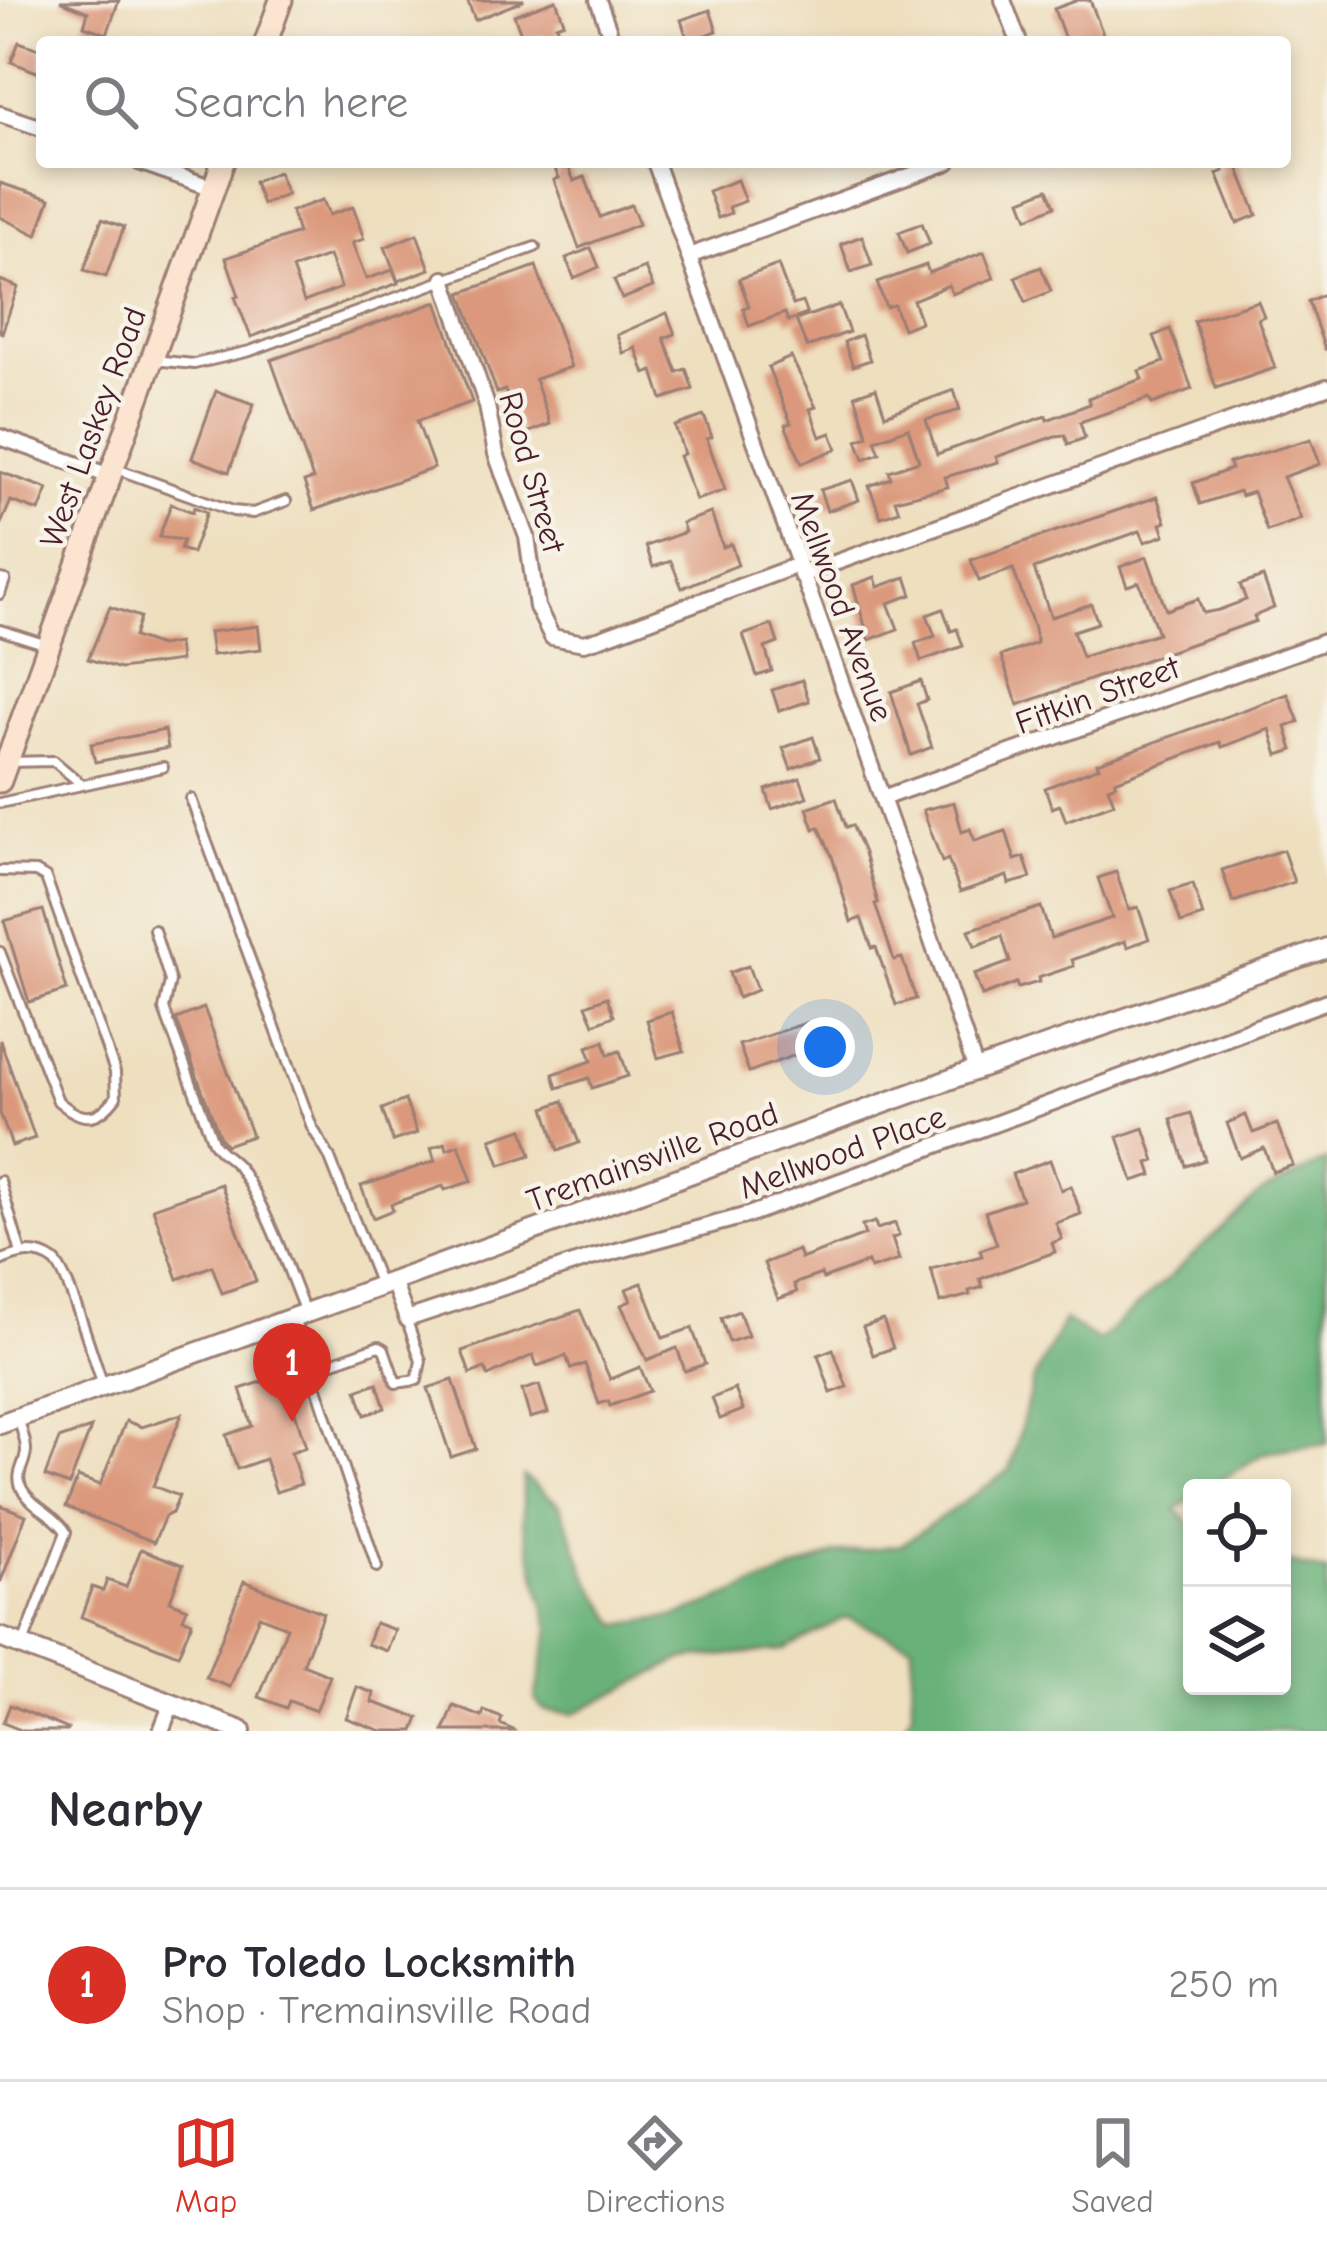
<!DOCTYPE html>
<html lang="en">
<head>
<meta charset="utf-8">
<style>
	body { margin:0; font-family:"Comic Neue",sans-serif; background:#f2f2f3; color:#2b2b33 }
	.controls { position:absolute; right:36px; bottom:36px; display:grid; overflow:hidden; border-radius:12px; box-shadow:0 6px 18px #0003 }
	.controls button { width:108px; height:108px; display:grid; place-items:center; padding:0; border:0; border-bottom:3px solid #e1e1e2; background:#fff; color:#2b2b33; font:60px sans-serif }
	.you { position:absolute; left:825px; top:1047px; width:42px; height:42px; margin:-30px; border:9px solid #fff; border-radius:50%; background:#1a73e8; box-shadow:0 0 0 18px #1a73e833 }
	.badge { display:grid; place-items:center; width:78px; height:78px; border-radius:50%; background:#d93025; color:#fff; font-size:39px; font-weight:700 }
	.pin { position:absolute; translate:-50% -99px; filter:drop-shadow(0 3px 6px #0008) }
	.pin::after { content:''; position:absolute; top:63px; width:42px; height:36px; background:inherit; clip-path:polygon(0 0,100% 0,50% 100%) }
	.list { margin:0; padding:0; list-style:none }
	h2 { display:flex; justify-content:space-between; align-items:center; height:156px; margin:0; padding:0 48px; font-size:51px }
	h2 small { font-size:39px; font-weight:400; color:#7c7c81 }
	.list li { display:grid; grid-template-columns:78px 1fr auto; gap:36px; align-items:center; box-sizing:border-box; height:192px; padding:0 48px; border-top:3px solid #e1e1e2 }
	.list b { display:block; font-size:45px; white-space:nowrap }
	.list p { margin:0; font-size:39px; white-space:nowrap; color:#7c7c81 }
	.list em { font-size:39px; font-style:normal; color:#7c7c81 }
	.icon { flex:none; width:66px; height:66px; fill:none; stroke:currentColor; stroke-width:2; stroke-linecap:round; stroke-linejoin:round }
	.map { position:relative; flex:none; width:1327px; height:1731px; overflow:hidden }
	.search { position:absolute; background:#fff; box-shadow:0 6px 18px #0003; left:36px; right:36px; top:36px; height:132px; display:flex; align-items:center; gap:30px; box-sizing:border-box; padding:0 42px; border-radius:12px; color:#7c7c81; font-size:45px }
	.sheet { height:348px; background:#fff }
	nav { display:flex; justify-content:space-around; align-items:center; box-sizing:border-box; height:168px; border-top:3px solid #e1e1e2; background:#fff; font-size:33px; color:#7c7c81 }
	nav a { display:grid; justify-items:center; gap:6px }
	nav .on { color:#d93025 }
	.map>svg:first-child { display:block }
	.forest { fill:#68b178; stroke:#596852; stroke-width:3 }
	.building { fill:#db987c; fill-rule:evenodd }
	.lines { fill:none; stroke-linecap:round; stroke-linejoin:round }
	.service-casing { stroke:#9c7f75; stroke-width:14 }
	.minor-casing { stroke:#9c7f75; stroke-width:20 }
	.tertiary-casing { stroke:#9c7f75; stroke-width:24 }
	.secondary-casing { stroke:#9c7f75; stroke-width:27 }
	.service { stroke:#fff; stroke-width:8 }
	.minor { stroke:#fff; stroke-width:14 }
	.tertiary { stroke:#fff; stroke-width:18 }
	.secondary { stroke:#fce5d0; stroke-width:21 }
	.labels { text-anchor:middle; stroke-width:9; stroke-linejoin:round; paint-order:stroke }
	.street-label { font-size:33px; fill:#4a1f2b; stroke:#f7f3e8 }
</style>
</head>
<body>
<div class="map">
<svg width="1327" height="1731" viewBox="0 0 1327 1731">
	<rect width="100%" height="100%" fill="#f7f3e8"/>
	<filter id="ink" filterUnits="userSpaceOnUse"><feTurbulence type="fractalNoise" baseFrequency=".00833" numOctaves="2"/><feDisplacementMap in="SourceGraphic" scale="24" xChannelSelector="R" yChannelSelector="G"/><feConvolveMatrix kernelMatrix="1 2 1 2 8 2 1 2 1" color-interpolation-filters="sRGB"/></filter>
	<filter id="wash" filterUnits="userSpaceOnUse"><feTurbulence type="fractalNoise" baseFrequency=".004" numOctaves="4" result="noise"/><feDisplacementMap in="SourceGraphic" scale="48" xChannelSelector="R" yChannelSelector="G"/><feGaussianBlur stdDeviation="2.7" result="paint"/><feColorMatrix in="noise" values="0 0 0 0 0 0 0 0 0 0 0 0 0 0 0 0 0 1.4 0 .05"/><feComposite in="paint" operator="in"/></filter>
	<g filter="url(#wash)">
		<rect width="100%" height="100%" fill="#eedfbf"/>
		<!-- forest -->
		<path class="forest" d="M1327 1160V1444L1264 1453 1209 1488H1192V1499L1176 1509 1192 1526V1686H1282V1561L1327 1572V1731H903L912 1711V1645L846 1617 782 1650 683 1659 573 1714 544 1710 535 1699 550 1628 523 1523V1476L560 1505 588 1578 618 1625 678 1616 835 1554 901 1545 1010 1470 1033 1381 1064 1320 1099 1341 1261 1193Z"/>
		<g id="blocks">
			<!-- building -->
			<g class="building">
				<path d="M119 0 107 34 84 26 88 12 60 1Z"/>
				<path d="M467 0H523V1L475 20Z"/>
				<path d="M556 0 564 22 556 25 560 37 546 42 544 35 524 42 514 15Z"/>
				<path d="M1078 0H1090L1106 42H1066L1054 9Z"/>
				<path d="M710 10 717 31 688 41 681 20Z"/>
				<path d="M19 42 42 50V74L11 62Z"/>
				<path d="M552 162H567L574 181 585 177 600 217 631 205 639 224 579 248 554 180 559 178Z"/>
				<path d="M1220 162H1236L1257 215 1237 223 1217 174 1224 171Z"/>
				<path d="M278 172 287 194 262 204 254 182Z"/>
				<path d="M737 180 745 201 729 207 731 213 718 218 708 191Z"/>
				<path d="M0 183 50 199 37 235 0 217Z"/>
				<path d="M1048 189 1055 206 1028 218 1021 200Z"/>
				<path d="M323 200 329 215 353 207 364 239 352 243 366 279 393 270 398 283 251 337 235 297 239 296 226 258 298 233 291 211ZM329 256 341 288 304 302 292 269Z"/>
				<path d="M102 219 124 227 106 277 84 270Z"/>
				<path d="M922 223 930 244 907 253 899 232Z"/>
				<path d="M417 234 430 269 398 281 385 247Z"/>
				<path d="M862 236 872 265 851 272 841 244Z"/>
				<path d="M591 248 599 267 574 278 566 258Z"/>
				<path d="M984 252 994 278 952 294 949 285 913 300 921 322 903 329 894 305 886 307 877 283 926 265 929 273Z"/>
				<path d="M778 265 793 305 802 302 807 314 788 321 785 313 749 326 743 308 749 306 739 279Z"/>
				<path d="M536 266 571 367 535 379 550 424 521 435 505 390 497 393 461 293Z"/>
				<path d="M1041 267 1051 291 1026 302 1015 277Z"/>
				<path d="M645 268 653 287 622 299 614 280Z"/>
				<path d="M0 280 18 287 2 333 0 332Z"/>
				<path d="M1327 293V349H1325L1308 301Z"/>
				<path d="M1258 301 1264 316 1258 319 1275 368 1216 388 1194 321Z"/>
				<path d="M437 302 472 402 417 421 434 468 314 510 304 482 313 479 271 360Z"/>
				<path d="M839 305 849 332 807 347 796 320Z"/>
				<path d="M667 313 675 334 664 338 677 372 686 369 693 389 662 399 653 371 645 374 636 348 623 353 617 335Z"/>
				<path d="M1170 329 1192 389 1152 404 1149 398 1080 422 1085 438 1068 444 1065 435 1055 436 996 457 998 462 945 477 948 487 895 500 899 511 881 517 869 486 891 478 889 471 919 461 908 428 875 440 880 453 864 459 857 440 868 436 855 395 876 388 885 415 954 390 960 410 926 420 937 454 1046 416 1047 420 1090 404 1088 398 1142 379 1139 371 1164 362 1154 336Z"/>
				<path d="M861 335 870 360 853 366 844 342Z"/>
				<path d="M791 357 816 407 810 409 820 437 831 433 837 449 802 463 785 425 791 423 768 367Z"/>
				<path d="M216 391 254 404 229 472 192 458Z"/>
				<path d="M704 416 712 437 707 439 725 490 696 500 679 456 684 454 675 426Z"/>
				<path d="M1311 439 1320 464 1283 477 1301 519 1267 531 1253 492 1241 496 1239 491 1200 504 1193 483 1231 469 1229 463Z"/>
				<path d="M0 472 48 489 39 511 11 501 0 526Z"/>
				<path d="M852 480 859 500 827 511 820 490Z"/>
				<path d="M1157 497 1166 522 1161 524 1165 535 1145 542 1140 531 1034 569 1051 617 1091 604 1098 623 1073 631 1082 657 1158 633 1139 582 1127 586 1120 567 1147 557 1166 610 1198 599 1203 613 1219 610 1246 600 1240 585 1263 577 1274 608 1254 616 1256 621 1018 705 1001 656 1037 643 1033 625 1013 569 979 581 971 560Z"/>
				<path d="M171 504 193 512 194 507 207 512 192 553 180 549 183 540 159 537Z"/>
				<path d="M711 513 723 547 731 544 738 565 682 588 671 561 653 567 646 546 685 532 682 523Z"/>
				<path d="M875 577 878 587 906 577 912 595 888 603 898 629 869 640 853 585Z"/>
				<path d="M110 607 140 617 134 637 160 646 178 643 180 661 120 669 88 659Z"/>
				<path d="M943 609 951 631 957 629 963 646 921 661 915 643 935 636 927 615Z"/>
				<path d="M772 625 778 643 765 648 772 671 757 676 743 635Z"/>
				<path d="M258 626 261 649 212 655 209 632Z"/>
				<path d="M802 680 809 701 779 711 772 690Z"/>
				<path d="M921 681 927 700 917 704 932 747 911 755 891 692Z"/>
				<path d="M1288 694 1299 722 1286 727 1293 750 1278 755 1270 729 1222 747 1220 742 1115 781 1116 784 1108 787 1114 803 1087 813 1066 821 1060 805 1052 808 1045 788 1099 767 1097 763Z"/>
				<path d="M165 730 168 748 95 762 91 744Z"/>
				<path d="M813 737 820 758 791 769 783 748Z"/>
				<path d="M800 778 807 797 772 809 766 790Z"/>
				<path d="M836 798 846 827 852 825 864 853 878 903 875 904 894 960 902 958 916 999 896 1005 876 947 872 948 861 918 851 922 832 856 819 827 814 829 807 808Z"/>
				<path d="M954 802 962 832 970 829 975 841 1006 831 1015 860 1024 857 1031 878 1009 884 1007 876 960 892 948 859 942 862 923 810Z"/>
				<path d="M1283 850 1294 882 1233 902 1222 870Z"/>
				<path d="M1116 872 1129 910 1138 907 1149 939 1127 947 1125 941 1072 960 1074 966 1038 978 1039 982 1018 988 1016 983 982 996 974 975 1010 962 1002 936 975 946 969 930 1041 907 1051 938 1112 918 1098 878Z"/>
				<path d="M1193 884 1203 916 1181 923 1170 891Z"/>
				<path d="M43 910 67 990 29 1002 4 921Z"/>
				<path d="M748 966 757 990 738 998 729 973Z"/>
				<path d="M607 997 614 1016 594 1024 586 1005Z"/>
				<path d="M204 1008 252 1136 226 1145 220 1138 176 1019Z"/>
				<path d="M672 1012 684 1051 658 1058 647 1020Z"/>
				<path d="M806 1023 814 1048 749 1072 739 1045Z"/>
				<path d="M0 1040 35 1138 12 1146 0 1113Z"/>
				<path d="M604 1041 608 1055 620 1051 628 1076 592 1088 589 1078 557 1088 553 1074 592 1061 587 1047Z"/>
				<path d="M405 1100 417 1133 393 1141 382 1109Z"/>
				<path d="M563 1101 579 1143 558 1151 545 1108Z"/>
				<path d="M1191 1113 1205 1160 1186 1166 1171 1119Z"/>
				<path d="M1246 1115 1253 1133 1277 1124 1293 1165 1273 1172 1264 1148 1240 1158 1227 1123Z"/>
				<path d="M1144 1128 1155 1161 1148 1163 1152 1175 1133 1181 1118 1137Z"/>
				<path d="M523 1129 531 1155 500 1165 491 1139Z"/>
				<path d="M445 1143 447 1149 459 1145 472 1181 445 1190 443 1186 391 1204 393 1210 373 1218 361 1186 435 1161 431 1148Z"/>
				<path d="M1050 1160 1061 1190 1071 1186 1081 1214 1056 1223 1062 1239 1052 1243 1055 1252 980 1279 983 1287 969 1291 970 1295 940 1303 931 1269 982 1256 980 1250 997 1244 985 1212 1022 1199 1012 1174Z"/>
				<path d="M221 1184 256 1281 222 1293 212 1266 178 1279 153 1208Z"/>
				<path d="M875 1222 877 1229 895 1223 899 1236 892 1238 899 1260 870 1269 868 1262 823 1279 821 1274 794 1284 797 1292 778 1299 764 1263 798 1250 801 1259 865 1235 862 1226Z"/>
				<path d="M642 1283 663 1338 692 1328 705 1364 685 1371 677 1348 647 1360 621 1305 631 1301 626 1289Z"/>
				<path d="M580 1310 610 1379 640 1367 650 1391 610 1406 608 1401 599 1404 585 1364 571 1369 566 1356 537 1366 533 1355 488 1376 485 1368 470 1374 462 1351Z"/>
				<path d="M739 1311 748 1336 729 1342 721 1318Z"/>
				<path d="M883 1320 893 1348 873 1355 863 1327Z"/>
				<path d="M833 1349 847 1387 831 1393 818 1355Z"/>
				<path d="M283 1375 306 1447 291 1452 301 1484 276 1492 265 1459 237 1469 226 1435 252 1426 240 1389Z"/>
				<path d="M453 1380 476 1449 451 1457 428 1388Z"/>
				<path d="M377 1383 385 1408 365 1415 357 1390Z"/>
				<path d="M539 1385 548 1413 530 1418 522 1390Z"/>
				<path d="M735 1389 743 1410 720 1419 712 1398Z"/>
				<path d="M182 1414 153 1486 179 1496 172 1513 165 1516 154 1542 66 1507 78 1477 100 1485 126 1421 142 1427Z"/>
				<path d="M91 1428 69 1485 45 1476 59 1439Z"/>
				<path d="M0 1505 26 1515 1 1581H0Z"/>
				<path d="M141 1549 183 1565 170 1601 187 1608 183 1618 192 1622 178 1655 81 1617 92 1587 103 1591 107 1580 126 1587Z"/>
				<path d="M244 1581 323 1613 303 1665 330 1676 316 1711 289 1701 286 1708 259 1697 287 1627 259 1616 230 1687 206 1678Z"/>
				<path d="M375 1623 395 1630 387 1651 367 1644Z"/>
				<path d="M357 1687 374 1693 372 1702 419 1718 414 1731H382L346 1718Z"/>
				<path d="M10 1705 68 1729 67 1731H23L3 1723Z"/>
				<path d="M454 1706 482 1717 484 1711 502 1718 500 1724 516 1731H444Z"/>
			</g>
		</g>
	</g>
	<g filter="url(#ink)">
		<use href="#blocks" fill-opacity="0" stroke="#9c7f75" stroke-width="3"/>
		<g class="lines">
			<defs>
				<g id="service">
					<path d="M153 360 194 364 250 351 535 247"/>
					<path d="M114 468 233 511 253 513 286 501"/>
					<path d="M0 579 5 580 0 594"/>
					<path d="M0 630 47 645"/>
					<path d="M8 762 54 761 80 783"/>
					<path d="M191 799 312 1127 329 1156 380 1285"/>
					<path d="M0 803 163 767"/>
					<path d="M0 871 36 872 46 878 115 1072 116 1097C97 1123 81 1121 58 1101L0 952"/>
					<path d="M154 930 170 981 164 1009 213 1142C220 1154 232 1158 240 1169 269 1212 286 1265 305 1312"/>
					<path d="M0 1181 21 1253"/>
					<path d="M0 1261C18 1253 36 1248 54 1261 68 1271 95 1363 103 1385"/>
					<path d="M294 1319 377 1567"/>
					<path d="M311 1370 379 1346 384 1349 396 1383 417 1380 421 1361 407 1321"/>
					<path d="M19 1420C21 1429 26 1441 26 1450 26 1464 14 1474 22 1489 33 1508 55 1514 66 1532L23 1644"/>
				</g>
				<g id="minor">
					<path d="M598 0 613 42"/>
					<path d="M1003 0 1019 42"/>
					<path d="M0 114 42 128"/>
					<path d="M139 162 213 188"/>
					<path d="M655 162C763 464 873 766 976 1070"/>
					<path d="M689 256 948 162"/>
					<path d="M444 279 487 406 496 454 527 537 537 607 552 637 584 643 601 638 798 565"/>
					<path d="M0 437 110 476"/>
					<path d="M801 575 1327 387"/>
					<path d="M885 797 1327 641"/>
					<path d="M393 1282 407 1319 591 1258 748 1215 1327 1001"/>
					<path d="M161 1731 172 1703"/>
				</g>
				<g id="tertiary">
					<path d="M0 1424 976 1070 1327 948"/>
					<path d="M0 1637 241 1731"/>
				</g>
				<g id="secondary">
					<path d="M266 42 281 0"/>
					<path d="M0 781 223 162"/>
				</g>
			</defs>
			<!-- service casing -->
			<use href="#service" class="service-casing"/>
			<!-- minor casing -->
			<use href="#minor" class="minor-casing"/>
			<!-- tertiary casing -->
			<use href="#tertiary" class="tertiary-casing"/>
			<!-- secondary casing -->
			<use href="#secondary" class="secondary-casing"/>
			<!-- service -->
			<use href="#service" class="service"/>
			<!-- minor -->
			<use href="#minor" class="minor"/>
			<!-- tertiary -->
			<use href="#tertiary" class="tertiary"/>
			<!-- secondary -->
			<use href="#secondary" class="secondary"/>
		</g>
	</g>
	<g class="labels">
		<!-- street labels -->
		<g class="street-label">
			<text transform="translate(92 427) rotate(-70)" y="12">West Laskey Road</text>
			<text transform="translate(533 472) rotate(74)" y="12">Rood Street</text>
			<text transform="translate(843 606) rotate(70)" y="12">Mellwood Avenue</text>
			<text transform="translate(1097 694) rotate(-20)" y="12">Fitkin Street</text>
			<text transform="translate(842 1151) rotate(-20)" y="12">Mellwood Place</text>
			<text transform="translate(652 1156) rotate(-20)" y="12">Tremainsville Road</text>
		</g>
	</g>
</svg>
<div class="controls">
<button><svg class="icon" aria-label="locate" viewBox="0 0 24 24"><circle cx="12" cy="12" r="6"/><path d="M12 2v4M12 18v4M2 12h4M18 12h4"/></svg></button>
<button><svg class="icon" aria-label="layers" viewBox="0 0 24 24"><path d="M12 4l9 5-9 5-9-5zM3 14l9 5 9-5"/></svg></button>
</div>
<div class="you"></div>
<div class="pin badge" style="left:292px;top:1422px">1</div>
<div class="search"><svg class="icon" aria-label="search" viewBox="0 0 24 24"><circle cx="10" cy="10" r="6"/><path d="M15 15l6 6"/></svg>Search here</div>
</div>
<section class="sheet">
<h2>Nearby<small></small></h2>
<ul class="list">
<li><span class="badge">1</span><div><b>Pro Toledo Locksmith</b><p>Shop · Tremainsville Road</p></div><em>250 m</em></li>
</ul>
</section>
<nav>
<a class="on"><svg class="icon" aria-label="map" viewBox="0 0 24 24"><path d="M3 6l6-2 6 2 6-2v14l-6 2-6-2-6 2zM9 4v14M15 6v14"/></svg>Map</a>
<a><svg class="icon" aria-label="directions" viewBox="0 0 24 24"><path d="M12 3l9 9-9 9-9-9zM9 14v-3h6M13 9l2 2-2 2"/></svg>Directions</a>
<a><svg class="icon" aria-label="saved" viewBox="0 0 24 24"><path d="M7 4h10v16l-5-4-5 4z"/></svg>Saved</a>
</nav>
</body>
</html>
